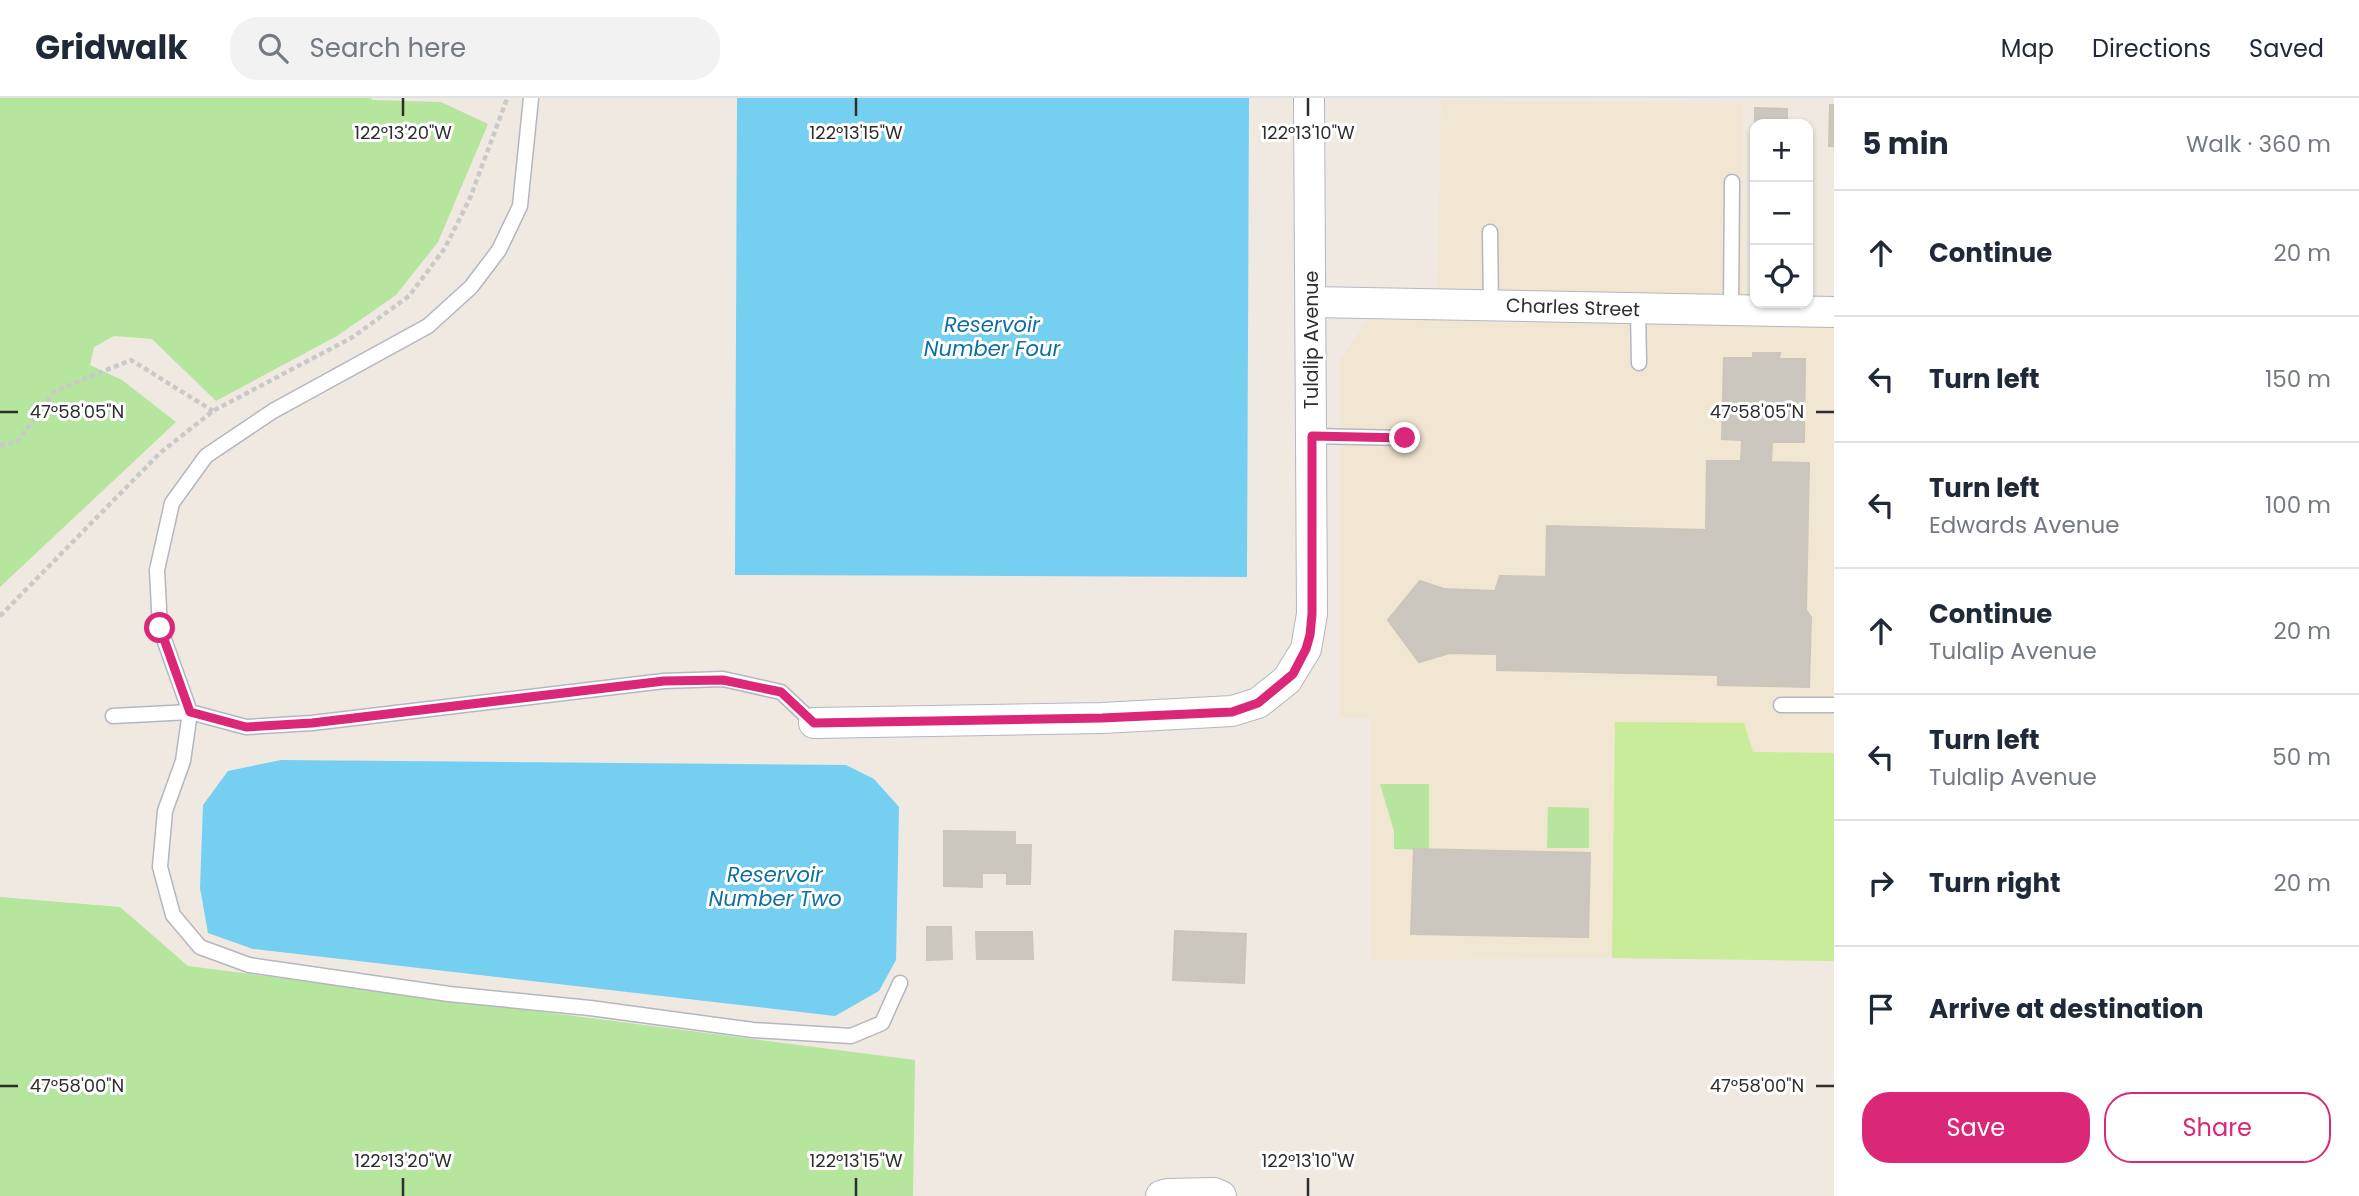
<!DOCTYPE html>
<html lang="en">
<head>
<meta charset="utf-8">
<style>
	body { margin:0; font-family:Poppins,sans-serif; background:#f2f2f3; color:#1f2937 }
	.controls { position:absolute; right:21px; top:21px; display:grid; overflow:hidden; border-radius:14px; box-shadow:0 2px 5px #0004 }
	.controls button { width:63px; height:63px; display:grid; place-items:center; padding:0; border:0; border-bottom:2px solid #e0e1e3; background:#fff; color:#1f2937; font:35px sans-serif }
	.stop { position:absolute; width:21px; height:21px; margin:-16px; border:5px solid #db2777; border-radius:50%; background:#fff }
	.stop.end { background:#db2777; border-color:#fff; box-shadow:0 2px 7px #0008 }
	.list { margin:0; padding:0; list-style:none }
	h2 { display:flex; justify-content:space-between; align-items:center; height:91px; margin:0; padding:0 28px; font-size:30px }
	h2 small { font-size:23px; font-weight:400; color:#747a83 }
	.list li { display:grid; grid-template-columns:46px 1fr auto; gap:21px; align-items:center; box-sizing:border-box; height:126px; padding:0 28px; border-top:2px solid #e0e1e3 }
	.list b { display:block; font-size:26px; white-space:nowrap }
	.list p { margin:0; font-size:23px; white-space:nowrap; color:#747a83 }
	.list em { font-size:23px; font-style:normal; color:#747a83 }
	.actions { display:flex; gap:14px; padding:21px 28px }
	.actions a { flex:1; padding:16px 0; border:2px solid #db2777; border-radius:28px; text-align:center; font-size:24px; color:#db2777 }
	.actions .main { background:#db2777; color:#fff }
	.icon { flex:none; width:38px; height:38px; fill:none; stroke:currentColor; stroke-width:2; stroke-linecap:round; stroke-linejoin:round }
	.map { position:relative; flex:none; width:1834px; height:1098px; overflow:hidden }
	header { display:flex; align-items:center; gap:42px; box-sizing:border-box; height:98px; padding:0 35px; background:#fff; border-bottom:2px solid #e0e1e3 }
	header strong { font-size:33px }
	nav { display:flex; gap:38px; margin-inline-start:auto; font-size:24px }
	.search { width:490px; height:63px; background:#f2f2f3; display:flex; align-items:center; gap:18px; box-sizing:border-box; padding:0 24px; border-radius:28px; color:#747a83; font-size:26px }
	main { display:flex }
	aside { flex:1; background:#fff }
	.map>svg:first-child { display:block }
	.education { fill:#f0e6d1 }
	.green { fill:#b6e59e }
	.pitch { fill:#c9ec9a }
	.water { fill:#75cff0 }
	.building { fill:#cbc7bf; stroke:#cbc5ba; stroke-width:2 }
	.lines { fill:none; stroke-linecap:round; stroke-linejoin:round }
	.service-casing { stroke:#b4b7c1; stroke-width:17 }
	.minor-casing { stroke:#b4b7c1; stroke-width:32 }
	.path { stroke:#c9c9c9; stroke-width:4.5; stroke-dasharray:5 3.5; stroke-linecap:butt }
	.service { stroke:#fff; stroke-width:14 }
	.minor { stroke:#fff; stroke-width:30 }
	.route { stroke:#db2777; stroke-width:9 }
	.ticks { fill:none; stroke:#2e2e2e; stroke-width:2.5 }
	.labels { text-anchor:middle; stroke-width:6; stroke-linejoin:round; paint-order:stroke }
	.street-label { font-size:19px; fill:#2e2e2e; stroke:#fff }
	.water-label { font-size:21px; font-style:italic; fill:#0d6fa3; stroke:#fff }
	.ticks-label { font-size:18px; text-anchor:middle; fill:#2e2e2e; stroke:#fff; stroke-width:6; stroke-linejoin:round; paint-order:stroke }
</style>
</head>
<body>
<header>
<strong>Gridwalk</strong>
<div class="search"><svg class="icon" aria-label="search" viewBox="0 0 24 24"><circle cx="10" cy="10" r="6"/><path d="M15 15l6 6"/></svg>Search here</div>
<nav><a>Map</a><a>Directions</a><a>Saved</a></nav>
</header>
<main>
<div class="map">
<svg width="1834" height="1098" viewBox="0 0 1834 1098">
	<rect width="100%" height="100%" fill="#efe9e1"/>
	<!-- education -->
	<path class="education" d="M1441 2 1743 6V223L1834 224V863L1612 860 1371 862V620H1340V262L1368 222H1437Z"/>
	<!-- green -->
	<g class="green">
		<path d="M0 0H371L372 2 441 4 488 26 438 144 396 197 337 238 216 303 152 241 114 238 94 249 90 267 122 282 176 324 0 489Z"/>
		<path d="M1380 686H1429V752L1394 751V733Z"/>
		<path d="M1548 709 1589 710V750H1547Z"/>
		<path d="M0 799 120 809 188 868 915 962 913 1098H0Z"/>
	</g>
	<!-- pitch -->
	<path class="pitch" d="M1615 624 1744 625 1753 654 1834 655V863L1612 860Z"/>
	<!-- water -->
	<g class="water">
		<path d="M737 0H1249L1247 479 735 477Z"/>
		<path d="M281 662 846 667 874 681 899 709 896 862 879 893 835 918 253 851 208 835 200 790 203 707 228 673Z"/>
	</g>
	<!-- building -->
	<g class="building">
		<path d="M1830 7H1834V48H1829Z"/>
		<path d="M1755 10 1787 11V26H1755Z"/>
		<path d="M1753 255H1780L1779 261H1805L1804 344H1772L1771 364 1809 365 1806 512 1811 519 1809 589 1718 587V577L1497 572V556L1450 555 1419 564 1388 522 1420 483 1444 491 1495 493 1500 478 1546 479 1547 428 1706 432 1707 363H1741L1742 342 1722 341 1724 260H1753Z"/>
		<path d="M944 733 1015 734V747H1031L1030 786H1007V775H982V789L944 788Z"/>
		<path d="M1414 751 1590 755 1588 839 1411 836Z"/>
		<path d="M927 829H951L952 861 927 862Z"/>
		<path d="M1175 833 1246 836 1244 885 1173 882Z"/>
		<path d="M976 834H1032L1033 861H977Z"/>
	</g>
	<g class="lines">
		<defs>
			<g id="service">
				<path d="M531 0 520 108 499 152 471 189 428 228 273 313 206 358 172 405 157 472 160 530 190 614 183 663 165 713 160 769 173 817 200 849 249 867 449 896 590 910 753 932 851 938 882 925 900 885"/>
				<path d="M1490 134 1491 207"/>
				<path d="M1638 211 1639 265"/>
				<path d="M1731 212 1732 84"/>
				<path d="M1312 338 1405 340"/>
				<path d="M1781 607H1834"/>
				<path d="M113 618 190 614 246 629 312 625 664 583 723 581 781 594 814 625"/>
			</g>
			<g id="minor">
				<path d="M1311 204 1834 214"/>
				<path d="M814 625 1102 620 1232 613 1258 605 1287 582 1306 551 1312 516 1309 0"/>
				<path d="M1161 1098 1168 1096 1214 1095 1221 1098"/>
			</g>
		</defs>
		<!-- service casing -->
		<use href="#service" class="service-casing"/>
		<!-- minor casing -->
		<use href="#minor" class="minor-casing"/>
		<!-- path -->
		<g class="path">
			<path d="M0 347 17 344 55 293 131 262 213 313"/>
			<path d="M0 518 160 355 213 313 353 239 409 198 445 150 470 100 507 1"/>
		</g>
		<!-- service -->
		<use href="#service" class="service"/>
		<!-- minor -->
		<use href="#minor" class="minor"/>
	</g>
	<g class="lines">
		<!-- route -->
		<path class="route" d="M160 530 190 614 246 629 312 625 664 583 723 582 781 594 814 625 1102 620 1232 614 1258 605 1293 576 1306 551 1310 537 1312 516V338L1405 340"/>
	</g>
	<!-- ticks -->
	<path class="ticks" d="M403 0V18M856 0V18M1308 0V18M0 314H18M1816 314H1834M0 988H18M1816 988H1834M403 1080V1098M856 1080V1098M1308 1080V1098"/>
	<g class="labels">
		<!-- street labels -->
		<g class="street-label">
			<text transform="translate(1573 209) rotate(2)" y="7">Charles Street</text>
			<text transform="translate(1311 242) rotate(-90)" y="7">Tulalip Avenue</text>
		</g>
		<!-- water labels -->
		<g class="water-label">
			<text x="992" y="234">Reservoir<tspan x="992" dy="24">Number Four</tspan></text>
			<text x="775" y="784">Reservoir<tspan x="775" dy="24">Number Two</tspan></text>
		</g>
	</g>
	<g class="ticks-label">
		<text x="403" y="41">122°13'20"W</text>
		<text x="856" y="41">122°13'15"W</text>
		<text x="1308" y="41">122°13'10"W</text>
		<text x="77" y="320">47°58'05"N</text>
		<text x="1757" y="320">47°58'05"N</text>
		<text x="77" y="994">47°58'00"N</text>
		<text x="1757" y="994">47°58'00"N</text>
		<text x="403" y="1069">122°13'20"W</text>
		<text x="856" y="1069">122°13'15"W</text>
		<text x="1308" y="1069">122°13'10"W</text>
	</g>
</svg>
<div class="controls">
<button>+</button>
<button>−</button>
<button><svg class="icon" aria-label="locate" viewBox="0 0 24 24"><circle cx="12" cy="12" r="6"/><path d="M12 2v4M12 18v4M2 12h4M18 12h4"/></svg></button>
</div>
<div class="stop" style="left:160px;top:530px"></div>
<div class="stop end" style="left:1405px;top:340px"></div>
</div>
<aside>
<h2>5 min<small>Walk · 360 m</small></h2>
<ul class="list">
<li><svg class="icon" aria-label="ahead" viewBox="0 0 24 24"><path d="M12 20V5M6 11l6-6 6 6"/></svg><div><b>Continue</b></div><em>20 m</em></li>
<li><svg class="icon" aria-label="left" viewBox="0 0 24 24"><path d="M17 20v-9H6M10 6l-5 5 5 5"/></svg><div><b>Turn left</b></div><em>150 m</em></li>
<li><svg class="icon" aria-label="left" viewBox="0 0 24 24"><path d="M17 20v-9H6M10 6l-5 5 5 5"/></svg><div><b>Turn left</b><p>Edwards Avenue</p></div><em>100 m</em></li>
<li><svg class="icon" aria-label="ahead" viewBox="0 0 24 24"><path d="M12 20V5M6 11l6-6 6 6"/></svg><div><b>Continue</b><p>Tulalip Avenue</p></div><em>20 m</em></li>
<li><svg class="icon" aria-label="left" viewBox="0 0 24 24"><path d="M17 20v-9H6M10 6l-5 5 5 5"/></svg><div><b>Turn left</b><p>Tulalip Avenue</p></div><em>50 m</em></li>
<li><svg class="icon" aria-label="right" viewBox="0 0 24 24"><path d="M7 20v-9h11M14 6l5 5-5 5"/></svg><div><b>Turn right</b></div><em>20 m</em></li>
<li><svg class="icon" aria-label="arrive" viewBox="0 0 24 24"><path d="M6 21V4h12l-3 4 3 4H6"/></svg><div><b>Arrive at destination</b></div></li>
</ul>
<div class="actions"><a class="main">Save</a><a>Share</a></div>
</aside>
</main>
</body>
</html>
